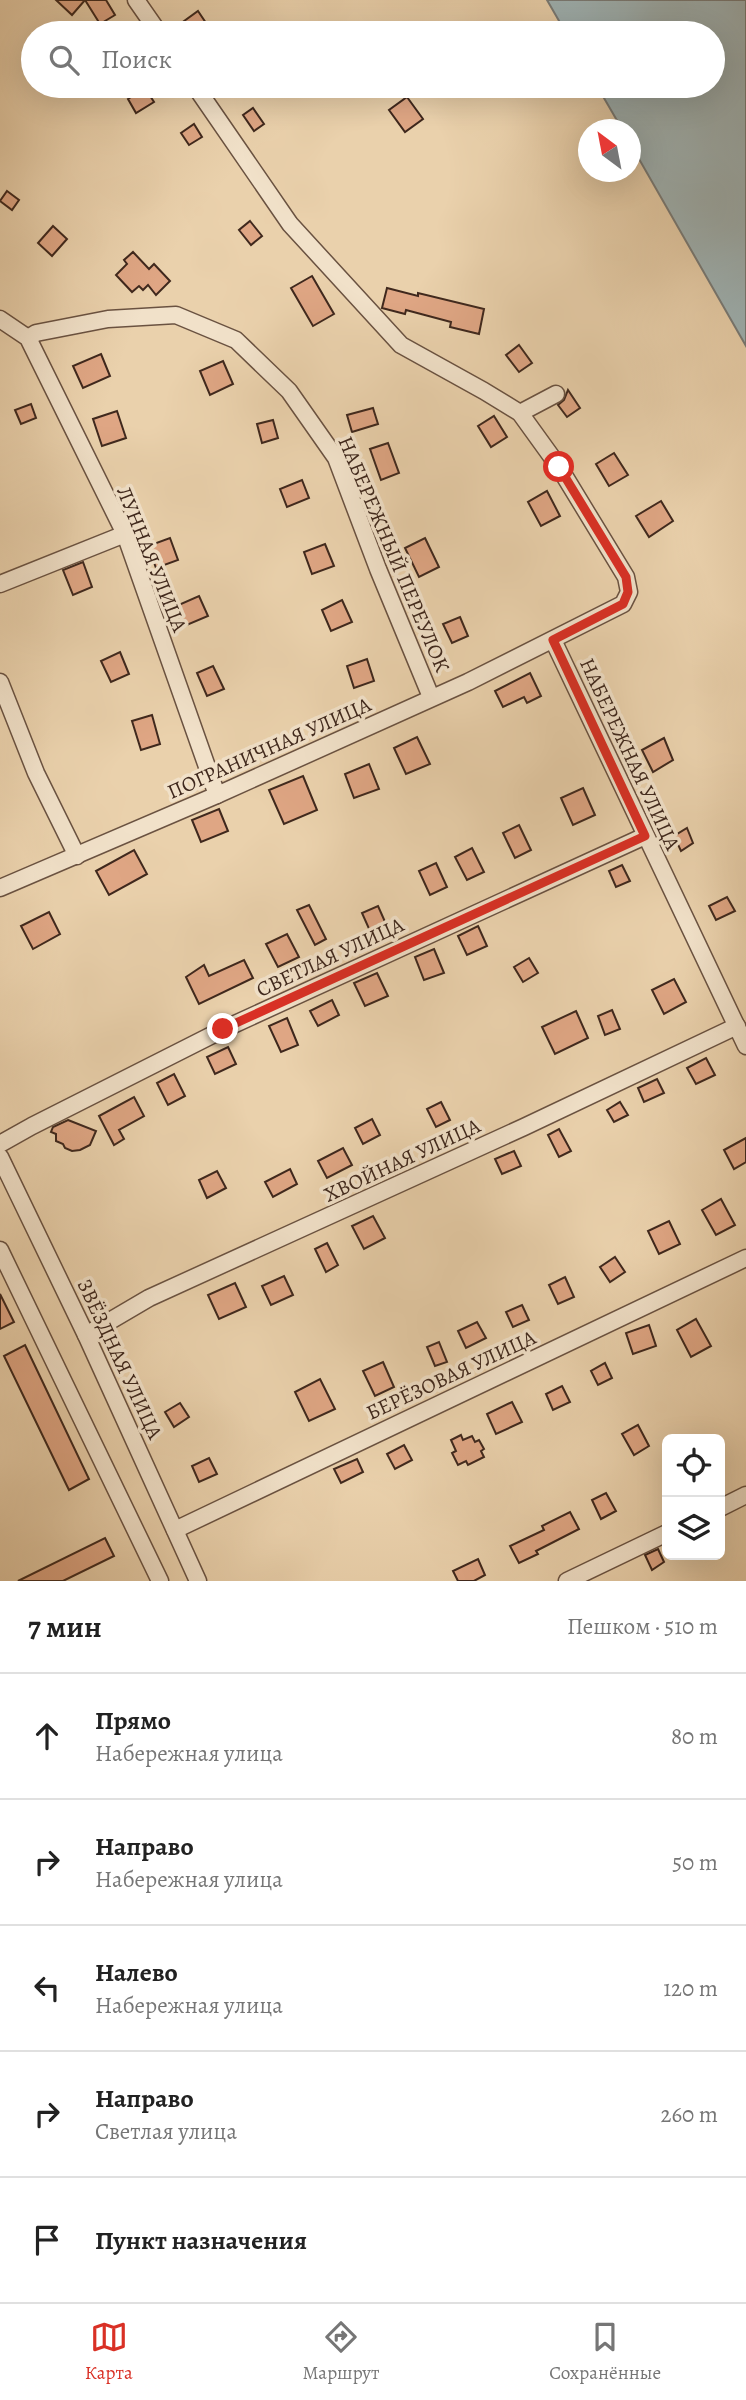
<!DOCTYPE html>
<html lang="ru">
<head>
<meta charset="utf-8">
<style>
	body { margin:0; font-family:Alegreya,serif; background:#f6f6f6; color:#222 }
	.controls { position:absolute; right:21px; bottom:21px; display:grid; overflow:hidden; border-radius:10px; box-shadow:0 7px 28px #0002 }
	.controls button { width:63px; height:63px; display:grid; place-items:center; padding:0; border:0; border-bottom:2px solid #e0e0e0; background:#fff; color:#222; font:35px sans-serif }
	.compass { position:absolute; left:578px; top:119px; width:63px; height:63px; border-radius:50%; background:#fff; box-shadow:0 7px 28px #0002; rotate:328deg }
	.stop { position:absolute; width:21px; height:21px; margin:-16px; border:5px solid #d93025; border-radius:50%; background:#fff }
	.stop.end { background:#d93025; border-color:#fff; box-shadow:0 2px 7px #0008 }
	.list { margin:0; padding:0; list-style:none }
	h2 { display:flex; justify-content:space-between; align-items:center; height:91px; margin:0; padding:0 28px; font-size:30px }
	h2 small { font-size:23px; font-weight:400; color:#767676 }
	.list li { display:grid; grid-template-columns:46px 1fr auto; gap:21px; align-items:center; box-sizing:border-box; height:126px; padding:0 28px; border-top:2px solid #e0e0e0 }
	.list b { display:block; font-size:26px; white-space:nowrap }
	.list p { margin:0; font-size:23px; white-space:nowrap; color:#767676 }
	.list em { font-size:23px; font-style:normal; color:#767676 }
	.icon { flex:none; width:38px; height:38px; fill:none; stroke:currentColor; stroke-width:2; stroke-linecap:round; stroke-linejoin:round }
	.map { position:relative; flex:none; width:746px; height:1581px; overflow:hidden }
	.search { position:absolute; background:#fff; box-shadow:0 7px 28px #0002; left:21px; right:21px; top:21px; height:77px; display:flex; align-items:center; gap:18px; box-sizing:border-box; padding:0 24px; border-radius:38px; color:#767676; font-size:26px }
	.sheet { height:721px; background:#fff }
	nav { display:flex; justify-content:space-around; align-items:center; box-sizing:border-box; height:98px; border-top:2px solid #e0e0e0; background:#fff; font-size:19px; color:#767676 }
	nav a { display:grid; justify-items:center; gap:4px }
	nav .on { color:#d93025 }
	.map>svg:first-child { display:block }
	.water { fill:#9fb4b6; stroke:#797c79; stroke-width:2 }
	.building { fill:#dfa684; stroke:#3f281d; stroke-width:2 }
	.lines { fill:none; stroke-linecap:round; stroke-linejoin:round }
	.minor-casing { stroke:#6a5241; stroke-width:19 }
	.minor { stroke:#f1e1c9; stroke-width:16 }
	.route { stroke:#d93025; stroke-width:9 }
	.labels { text-anchor:middle; stroke-width:7; stroke-linejoin:round; paint-order:stroke }
	.street-label { font-size:21px; fill:#3f281d; stroke:#f1e1c9 }
</style>
</head>
<body>
<div class="map">
<svg width="746" height="1581" viewBox="0 0 746 1581">
	<rect width="100%" height="100%" fill="#ead1ac"/>
	<filter id="stains"><feTurbulence type="fractalNoise" baseFrequency=".00286" numOctaves="4"/><feColorMatrix values="0 0 0 0 .2 0 0 0 0 .09 0 0 0 0 .02 0 0 0 .5 -.17"/></filter>
	<radialGradient id="worn" r=".72"><stop offset=".6" stop-color="#630" stop-opacity="0"/><stop offset="1" stop-color="#630" stop-opacity=".3"/></radialGradient>
	<!-- water -->
	<path class="water" d="M547 0H746V346L631 145 630 130 622 129 597 86H713V33H566Z"/>
	<!-- building -->
	<g class="building">
		<path d="M56 0H106L115 15 100 24 85 0 72 15Z"/>
		<path d="M198 11 210 29 203 33H186L180 24Z"/>
		<path d="M145 88 154 102 136 113 128 99Z"/>
		<path d="M407 97 423 119 405 132 389 110Z"/>
		<path d="M253 108 264 124 254 131 243 115Z"/>
		<path d="M194 124 202 137 189 145 181 133Z"/>
		<path d="M7 191 19 200 12 210 0 201Z"/>
		<path d="M250 221 262 236 251 245 239 230Z"/>
		<path d="M53 226 67 239 52 256 38 243Z"/>
		<path d="M133 252 149 269 154 264 170 281 156 295 148 285 143 290 139 286 132 292 116 275 127 264 124 260Z"/>
		<path d="M312 276 334 314 313 326 291 288Z"/>
		<path d="M387 288 418 296V293L484 309 479 334 450 327 451 322 406 310 405 314 382 308Z"/>
		<path d="M519 345 532 363 519 372 506 355Z"/>
		<path d="M101 354 110 376 83 388 73 366Z"/>
		<path d="M223 361 233 384 210 395 200 371Z"/>
		<path d="M568 390 580 408 567 417 558 405 564 400Z"/>
		<path d="M31 404 36 418 21 424 15 410Z"/>
		<path d="M373 408 378 424 352 432 347 415Z"/>
		<path d="M117 411 126 438 102 446 93 419Z"/>
		<path d="M494 416 507 437 491 447 478 426Z"/>
		<path d="M273 420 278 438 262 443 257 424Z"/>
		<path d="M388 443 399 473 381 480 370 449Z"/>
		<path d="M614 453 628 475 609 486 596 464Z"/>
		<path d="M302 480 309 498 287 507 280 489Z"/>
		<path d="M547 491 560 516 541 526 528 502Z"/>
		<path d="M661 501 673 521 649 537 636 516Z"/>
		<path d="M170 538 178 560 156 568 148 546Z"/>
		<path d="M425 538 439 567 419 577 405 548Z"/>
		<path d="M325 544 334 566 312 574 304 552Z"/>
		<path d="M83 562 92 587 73 595 63 570Z"/>
		<path d="M199 596 208 616 182 627 174 607Z"/>
		<path d="M342 600 352 622 331 631 322 610Z"/>
		<path d="M460 617 468 636 452 643 443 624Z"/>
		<path d="M120 652 129 674 111 682 101 661Z"/>
		<path d="M367 659 374 681 354 688 347 666Z"/>
		<path d="M213 666 224 689 207 696 197 673Z"/>
		<path d="M530 673 541 696 527 703 524 697 503 707 495 691Z"/>
		<path d="M152 715 160 744 141 750 132 721Z"/>
		<path d="M417 737 430 764 406 774 394 748Z"/>
		<path d="M664 738 673 760 653 772 642 750Z"/>
		<path d="M369 764 379 789 354 798 345 774Z"/>
		<path d="M303 776 317 810 284 824 269 790Z"/>
		<path d="M583 788 595 815 573 825 561 798Z"/>
		<path d="M219 809 228 831 201 842 192 820Z"/>
		<path d="M519 825 531 850 515 858 503 833Z"/>
		<path d="M687 828 693 843 681 851 674 836Z"/>
		<path d="M472 848 484 872 467 880 455 857Z"/>
		<path d="M134 850 147 874 109 895 96 871Z"/>
		<path d="M436 863 447 887 430 895 419 871Z"/>
		<path d="M622 865 630 881 616 887 609 871Z"/>
		<path d="M727 897 735 911 716 920 709 906Z"/>
		<path d="M309 905 326 939 315 945 297 910Z"/>
		<path d="M378 906 386 924 370 931 362 913Z"/>
		<path d="M49 912 60 934 33 949 21 926Z"/>
		<path d="M478 926 487 946 467 955 458 936Z"/>
		<path d="M287 934 299 957 278 967 266 944Z"/>
		<path d="M434 949 444 973 424 980 415 957Z"/>
		<path d="M529 958 538 973 523 982 514 967Z"/>
		<path d="M244 960 253 978 199 1004 186 977 204 965 209 976Z"/>
		<path d="M377 973 388 996 365 1006 354 983Z"/>
		<path d="M674 979 686 1002 664 1014 652 990Z"/>
		<path d="M332 1000 339 1015 318 1026 310 1011Z"/>
		<path d="M612 1010 620 1029 605 1035 598 1016Z"/>
		<path d="M576 1011 588 1038 555 1054 542 1027Z"/>
		<path d="M287 1018 298 1045 281 1052 269 1026Z"/>
		<path d="M228 1047 236 1064 215 1074 207 1057Z"/>
		<path d="M706 1058 715 1075 696 1084 687 1068Z"/>
		<path d="M174 1074 185 1096 168 1105 157 1083Z"/>
		<path d="M657 1079 664 1093 644 1102 638 1088Z"/>
		<path d="M134 1097 144 1116 119 1130 124 1139 114 1145 99 1116Z"/>
		<path d="M441 1102 450 1120 436 1127 427 1109Z"/>
		<path d="M620 1102 628 1115 614 1122 607 1110Z"/>
		<path d="M372 1119 380 1135 363 1144 355 1128Z"/>
		<path d="M68 1120 96 1131 90 1145 80 1150 72 1151 65 1148 63 1144 56 1141V1134L51 1132 53 1127Z"/>
		<path d="M559 1129 571 1151 559 1157 548 1135Z"/>
		<path d="M746 1138V1162L734 1169 724 1150Z"/>
		<path d="M343 1148 352 1165 327 1178 318 1161Z"/>
		<path d="M514 1151 521 1166 502 1174 495 1159Z"/>
		<path d="M290 1169 297 1184 273 1197 265 1182Z"/>
		<path d="M217 1171 226 1188 207 1198 199 1180Z"/>
		<path d="M721 1199 735 1225 716 1235 702 1210Z"/>
		<path d="M373 1216 385 1238 364 1249 352 1226Z"/>
		<path d="M669 1221 680 1244 659 1254 648 1231Z"/>
		<path d="M327 1243 338 1265 326 1272 315 1249Z"/>
		<path d="M615 1257 625 1272 610 1282 600 1267Z"/>
		<path d="M284 1276 293 1295 271 1305 262 1286Z"/>
		<path d="M565 1277 574 1297 558 1304 549 1285Z"/>
		<path d="M235 1283 246 1307 219 1319 208 1295Z"/>
		<path d="M0 1294 14 1322 0 1329Z"/>
		<path d="M522 1305 529 1320 513 1327 506 1312Z"/>
		<path d="M696 1319 711 1346 691 1357 677 1330Z"/>
		<path d="M477 1322 486 1338 466 1348 458 1331Z"/>
		<path d="M649 1325 656 1346 633 1354 626 1333Z"/>
		<path d="M439 1342 447 1362 435 1366 427 1347Z"/>
		<path d="M25 1345 89 1479 69 1490 4 1356Z"/>
		<path d="M383 1362 394 1387 375 1396 363 1371Z"/>
		<path d="M605 1363 612 1378 598 1385 591 1371Z"/>
		<path d="M320 1379 335 1409 309 1421 295 1392Z"/>
		<path d="M562 1386 570 1402 553 1410 546 1394Z"/>
		<path d="M512 1402 522 1422 496 1434 487 1414Z"/>
		<path d="M180 1403 189 1417 174 1427 165 1412Z"/>
		<path d="M638 1425 649 1446 634 1455 622 1434Z"/>
		<path d="M461 1435 463 1440 472 1436 475 1442 479 1440 484 1449 481 1451 484 1457 468 1465 466 1461 458 1465 452 1453 456 1451 451 1440Z"/>
		<path d="M404 1445 412 1460 395 1469 387 1454Z"/>
		<path d="M209 1458 217 1474 199 1482 192 1466Z"/>
		<path d="M357 1459 363 1472 341 1483 334 1469Z"/>
		<path d="M606 1493 616 1511 601 1519 592 1500Z"/>
		<path d="M570 1512 579 1529 536 1551 538 1554 519 1563 510 1546 544 1530 542 1526Z"/>
		<path d="M105 1538 114 1556 63 1581H18Z"/>
		<path d="M658 1549 664 1562 652 1570 645 1555Z"/>
		<path d="M478 1559 485 1575 474 1581H458L453 1571Z"/>
	</g>
	<g class="lines">
		<defs>
			<g id="minor">
				<path d="M136 0 159 33"/>
				<path d="M0 319 28 338 125 534 217 795"/>
				<path d="M28 338 36 333 108 319 176 315 236 340 289 391 336 458 378 569 431 697"/>
				<path d="M520 413 556 394"/>
				<path d="M0 584 125 534"/>
				<path d="M553 640 746 1046"/>
				<path d="M0 682 36 773 77 856"/>
				<path d="M0 888 217 795 468 682 623 604 629 592 626 577 559 467 520 413 484 391 401 345 290 224 195 86"/>
				<path d="M0 1144 32 1126 224 1029 645 836"/>
				<path d="M0 1157 86 1335 198 1581"/>
				<path d="M0 1250 160 1581"/>
				<path d="M86 1335 149 1298 524 1127 737 1026"/>
				<path d="M720 1508 746 1495"/>
				<path d="M175 1530 746 1258"/>
				<path d="M567 1581 667 1533"/>
			</g>
		</defs>
		<!-- minor casing -->
		<use href="#minor" class="minor-casing"/>
		<!-- minor -->
		<use href="#minor" class="minor"/>
	</g>
	<g class="lines">
		<!-- route -->
		<path class="route" d="M223 1029 645 836 553 640 623 604 628 592 626 577 559 467"/>
	</g>
	<g class="labels">
		<!-- street labels -->
		<g class="street-label">
			<text transform="translate(394 554) rotate(67)" y="7">НАБЕРЕЖНЫЙ ПЕРЕУЛОК</text>
			<text transform="translate(152 559) rotate(68)" y="7">ЛУННАЯ УЛИЦА</text>
			<text transform="translate(269 748) rotate(-24)" y="7">ПОГРАНИЧНАЯ УЛИЦА</text>
			<text transform="translate(630 754) rotate(65)" y="7">НАБЕРЕЖНАЯ УЛИЦА</text>
			<text transform="translate(330 957) rotate(-25)" y="7">СВЕТЛАЯ УЛИЦА</text>
			<text transform="translate(402 1160) rotate(-25)" y="7">ХВОЙНАЯ УЛИЦА</text>
			<text transform="translate(120 1359) rotate(65)" y="7">ЗВЁЗДНАЯ УЛИЦА</text>
			<text transform="translate(451 1375) rotate(-25)" y="7">БЕРЁЗОВАЯ УЛИЦА</text>
		</g>
	</g>
	<rect width="100%" height="100%" filter="url(#stains)"/>
	<rect width="100%" height="100%" fill="url(#worn)"/>
</svg>
<div class="controls">
<button><svg class="icon" aria-label="locate" viewBox="0 0 24 24"><circle cx="12" cy="12" r="6"/><path d="M12 2v4M12 18v4M2 12h4M18 12h4"/></svg></button>
<button><svg class="icon" aria-label="layers" viewBox="0 0 24 24"><path d="M12 4l9 5-9 5-9-5zM3 14l9 5 9-5"/></svg></button>
</div>
<svg class="compass" viewBox="-18 -18 36 36"><path d="M0-13l5 13h-10z" fill="#e53935"/><path d="M0 13l5-13h-10z" fill="#767676"/></svg>
<div class="stop" style="left:559px;top:467px"></div>
<div class="stop end" style="left:223px;top:1029px"></div>
<div class="search"><svg class="icon" aria-label="search" viewBox="0 0 24 24"><circle cx="10" cy="10" r="6"/><path d="M15 15l6 6"/></svg>Поиск</div>
</div>
<section class="sheet">
<h2>7 мин<small>Пешком · 510 m</small></h2>
<ul class="list">
<li><svg class="icon" aria-label="ahead" viewBox="0 0 24 24"><path d="M12 20V5M6 11l6-6 6 6"/></svg><div><b>Прямо</b><p>Набережная улица</p></div><em>80 m</em></li>
<li><svg class="icon" aria-label="right" viewBox="0 0 24 24"><path d="M7 20v-9h11M14 6l5 5-5 5"/></svg><div><b>Направо</b><p>Набережная улица</p></div><em>50 m</em></li>
<li><svg class="icon" aria-label="left" viewBox="0 0 24 24"><path d="M17 20v-9H6M10 6l-5 5 5 5"/></svg><div><b>Налево</b><p>Набережная улица</p></div><em>120 m</em></li>
<li><svg class="icon" aria-label="right" viewBox="0 0 24 24"><path d="M7 20v-9h11M14 6l5 5-5 5"/></svg><div><b>Направо</b><p>Светлая улица</p></div><em>260 m</em></li>
<li><svg class="icon" aria-label="arrive" viewBox="0 0 24 24"><path d="M6 21V4h12l-3 4 3 4H6"/></svg><div><b>Пункт назначения</b></div></li>
</ul>
</section>
<nav>
<a class="on"><svg class="icon" aria-label="map" viewBox="0 0 24 24"><path d="M3 6l6-2 6 2 6-2v14l-6 2-6-2-6 2zM9 4v14M15 6v14"/></svg>Карта</a>
<a><svg class="icon" aria-label="directions" viewBox="0 0 24 24"><path d="M12 3l9 9-9 9-9-9zM9 14v-3h6M13 9l2 2-2 2"/></svg>Маршрут</a>
<a><svg class="icon" aria-label="saved" viewBox="0 0 24 24"><path d="M7 4h10v16l-5-4-5 4z"/></svg>Сохранённые</a>
</nav>
</body>
</html>
